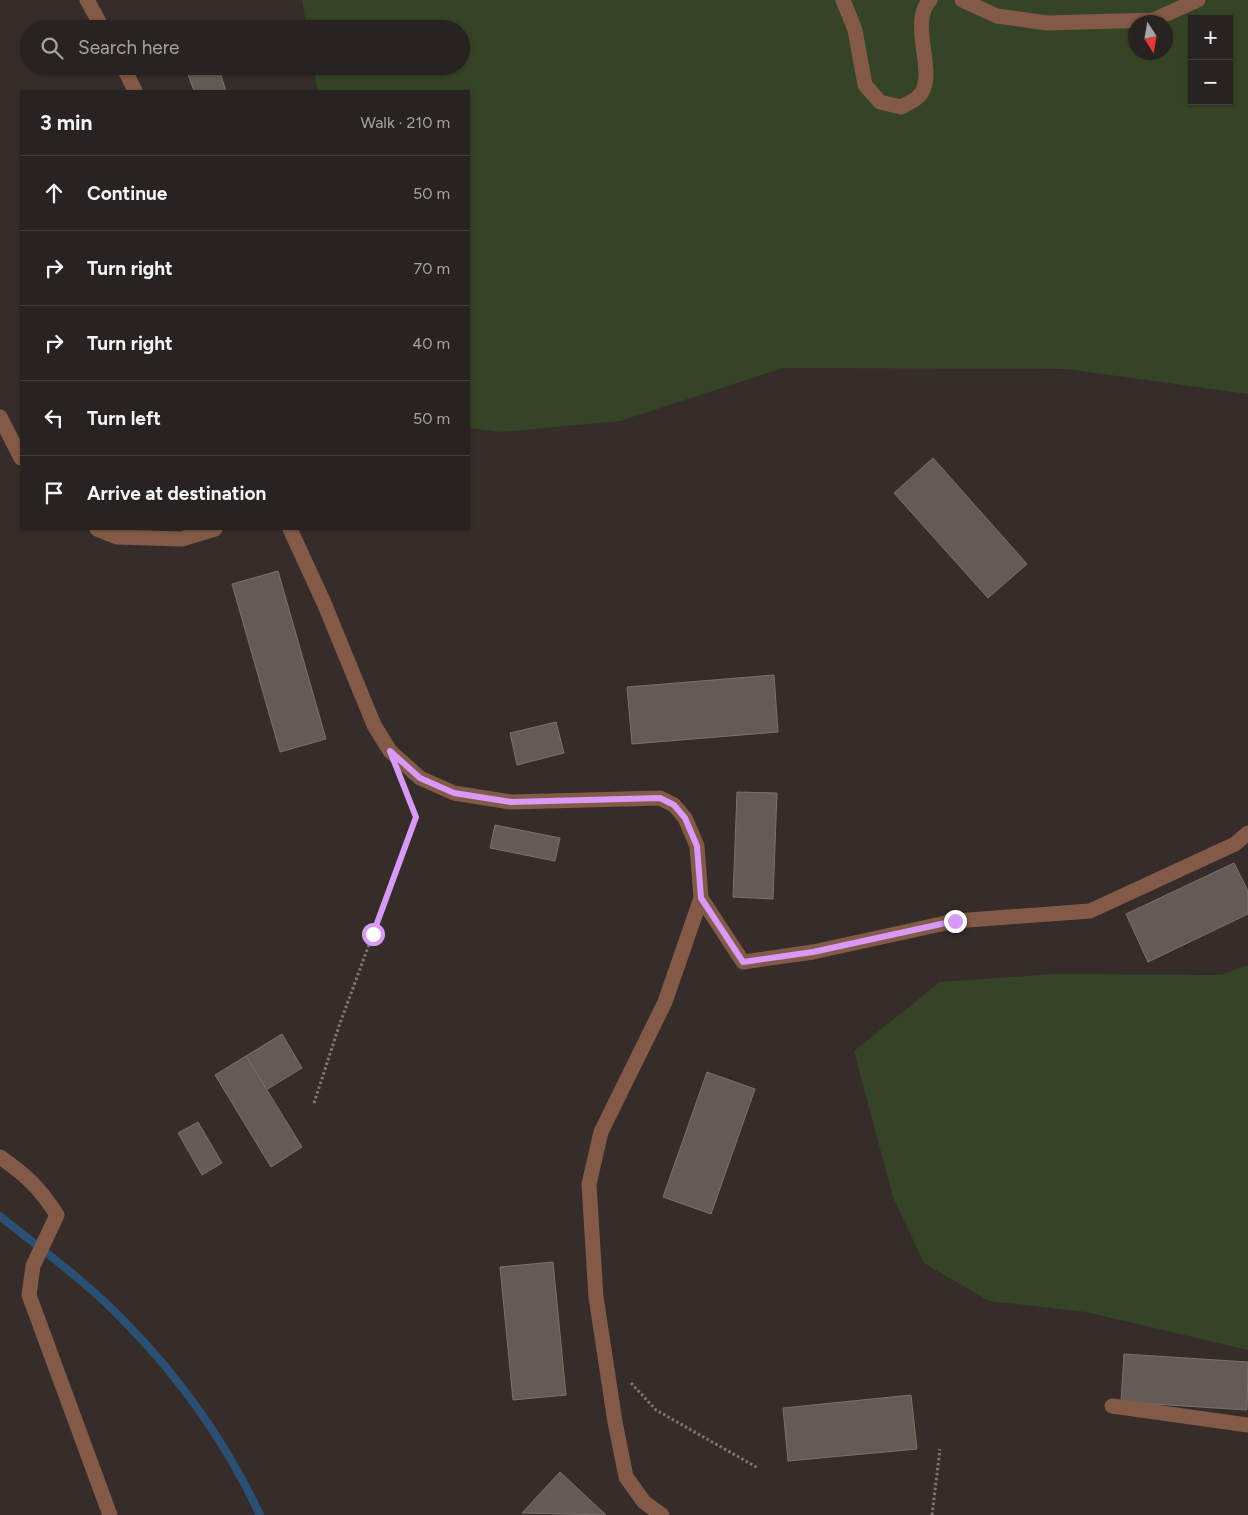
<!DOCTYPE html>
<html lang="en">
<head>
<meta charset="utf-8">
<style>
	body { margin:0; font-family:Figtree,sans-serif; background:#342f2d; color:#f1f3f6 }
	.controls { position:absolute; right:15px; top:15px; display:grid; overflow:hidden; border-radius:0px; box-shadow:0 1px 4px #0004 }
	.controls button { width:45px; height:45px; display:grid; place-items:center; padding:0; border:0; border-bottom:1px solid #443f3e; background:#282220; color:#f1f3f6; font:25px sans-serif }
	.compass { position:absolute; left:1128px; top:15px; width:45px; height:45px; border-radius:50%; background:#282220; box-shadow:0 1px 4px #0004; rotate:169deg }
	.stop { position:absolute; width:15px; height:15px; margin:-11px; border:4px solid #d99af7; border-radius:50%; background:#fff }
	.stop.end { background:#d99af7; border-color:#fff; box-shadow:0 1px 5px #0008 }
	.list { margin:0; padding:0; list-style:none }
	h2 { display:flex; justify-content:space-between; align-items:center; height:65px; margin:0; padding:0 20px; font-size:21px }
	h2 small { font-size:16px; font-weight:400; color:#a5a4a5 }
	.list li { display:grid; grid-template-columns:32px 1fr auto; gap:15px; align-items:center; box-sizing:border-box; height:75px; padding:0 20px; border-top:1px solid #443f3e }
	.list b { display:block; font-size:19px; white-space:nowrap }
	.list em { font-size:16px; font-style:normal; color:#a5a4a5 }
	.icon { flex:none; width:28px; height:28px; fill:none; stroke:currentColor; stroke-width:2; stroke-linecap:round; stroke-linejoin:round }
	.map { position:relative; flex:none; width:1248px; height:1515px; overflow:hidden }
	.search { position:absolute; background:#282220; box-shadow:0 1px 4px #0004; left:20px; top:20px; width:450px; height:55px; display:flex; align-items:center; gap:12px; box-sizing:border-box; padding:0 18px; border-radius:28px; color:#a5a4a5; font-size:19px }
	.panel { position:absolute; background:#282220; box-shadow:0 1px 4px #0004; left:20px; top:90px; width:450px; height:440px; border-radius:0px }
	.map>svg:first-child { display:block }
	.green { fill:#354327; fill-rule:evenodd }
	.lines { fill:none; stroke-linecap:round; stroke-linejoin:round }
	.stream { stroke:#2c4f74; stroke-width:8 }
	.building { fill:#625c55; stroke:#79736b }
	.path { stroke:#7e7673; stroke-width:3; stroke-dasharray:2.5 2.5; stroke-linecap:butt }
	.minor { stroke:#825a47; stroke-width:15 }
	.route { stroke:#d99af7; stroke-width:6 }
</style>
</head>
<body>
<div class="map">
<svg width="1248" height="1515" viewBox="0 0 1248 1515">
	<rect width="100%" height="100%" fill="#362d2a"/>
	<!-- green -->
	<g class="green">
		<path d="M302 0H1248V394L1066 369 783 368 620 421 502 432 469 428V91H318L313 66H461V29H307ZM1192 19H1229V101H1192ZM1136 22H1166V52H1136Z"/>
		<path d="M1248 965V1350L1086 1312 989 1301 924 1263 893 1197 854 1051 940 982 1054 974 1221 975Z"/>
	</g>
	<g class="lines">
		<!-- stream -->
		<path class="stream" d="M0 1216C42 1250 88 1283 125 1322 181 1379 226 1442 260 1515"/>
	</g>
	<!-- building -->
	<g class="building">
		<path d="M185 66H218L226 91H194Z"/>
		<path d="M933 458 1027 564 988 598 894 493Z"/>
		<path d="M278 571 326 739 280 752 232 584Z"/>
		<path d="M774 675 778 732 632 744 627 687Z"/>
		<path d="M556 722 564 753 517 765 510 733Z"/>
		<path d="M737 792 777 793 773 899 733 897Z"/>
		<path d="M495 825 560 838 555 861 490 848Z"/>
		<path d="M1234 863 1248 891V914L1148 962 1126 914Z"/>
		<path d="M282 1034 302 1068 266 1090 246 1056Z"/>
		<path d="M246 1056 302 1147 271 1167 215 1075Z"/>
		<path d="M707 1072 755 1089 711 1214 663 1197Z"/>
		<path d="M198 1122 222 1163 202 1175 178 1133Z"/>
		<path d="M553 1262 566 1395 513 1400 500 1267Z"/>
		<path d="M1124 1354 1248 1362 1247 1410 1121 1402Z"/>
		<path d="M911 1395 917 1449 788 1461 783 1408Z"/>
		<path d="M560 1472 606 1515 522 1513Z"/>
	</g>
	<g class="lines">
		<!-- path -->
		<g class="path">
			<path d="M314 1103 339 1026 416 817 407 796"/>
			<path d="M631 1383 656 1410 758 1468"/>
			<path d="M932 1515 940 1449"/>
		</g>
		<!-- minor -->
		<g class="minor">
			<path d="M87 0 103 29"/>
			<path d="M843 0 855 30 865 85 880 102 901 107C906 104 914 101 918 97 940 77 907 24 930 0"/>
			<path d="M962 0 997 16 1047 23 1153 20 1198 0"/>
			<path d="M123 66 135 91"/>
			<path d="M0 417 21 458"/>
			<path d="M97 529 117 537 182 539 215 529"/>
			<path d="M290 529 324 603 374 725 390 751 420 778 454 793 511 802 660 798 674 805 685 818 697 846 701 898 665 1002 601 1132 589 1184 596 1297 615 1422 626 1477 644 1502 662 1515"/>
			<path d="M701 898 743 962 813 952 955 921 1090 911 1235 844 1248 833"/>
			<path d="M0 1157C27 1176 39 1187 57 1215L33 1266 29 1295 110 1515"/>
			<path d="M1112 1406 1248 1425"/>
		</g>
	</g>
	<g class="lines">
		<!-- route -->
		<path class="route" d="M373 934 416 817 390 751 420 778 454 793 511 802 660 798 674 805 685 818 697 846 701 898 743 962 813 952 955 921"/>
	</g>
</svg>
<div class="controls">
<button>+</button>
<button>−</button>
</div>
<svg class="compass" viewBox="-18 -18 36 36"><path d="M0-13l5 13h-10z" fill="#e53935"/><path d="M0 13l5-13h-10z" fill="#a5a4a5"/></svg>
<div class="stop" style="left:373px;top:934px"></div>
<div class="stop end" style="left:955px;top:921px"></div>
<div class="search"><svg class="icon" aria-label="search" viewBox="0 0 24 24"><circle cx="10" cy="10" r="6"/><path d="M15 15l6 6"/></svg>Search here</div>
<section class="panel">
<h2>3 min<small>Walk · 210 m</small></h2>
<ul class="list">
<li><svg class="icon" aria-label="ahead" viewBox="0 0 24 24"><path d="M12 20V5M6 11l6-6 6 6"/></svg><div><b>Continue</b></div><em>50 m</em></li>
<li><svg class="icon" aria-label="right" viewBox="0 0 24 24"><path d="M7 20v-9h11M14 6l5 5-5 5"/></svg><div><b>Turn right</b></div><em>70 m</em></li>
<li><svg class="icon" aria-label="right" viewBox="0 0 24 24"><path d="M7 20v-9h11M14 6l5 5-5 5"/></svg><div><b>Turn right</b></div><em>40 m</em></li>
<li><svg class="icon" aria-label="left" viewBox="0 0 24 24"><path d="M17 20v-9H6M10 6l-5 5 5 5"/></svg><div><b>Turn left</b></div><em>50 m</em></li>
<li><svg class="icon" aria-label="arrive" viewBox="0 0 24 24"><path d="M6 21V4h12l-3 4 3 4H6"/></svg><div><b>Arrive at destination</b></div></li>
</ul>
</section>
</div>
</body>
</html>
